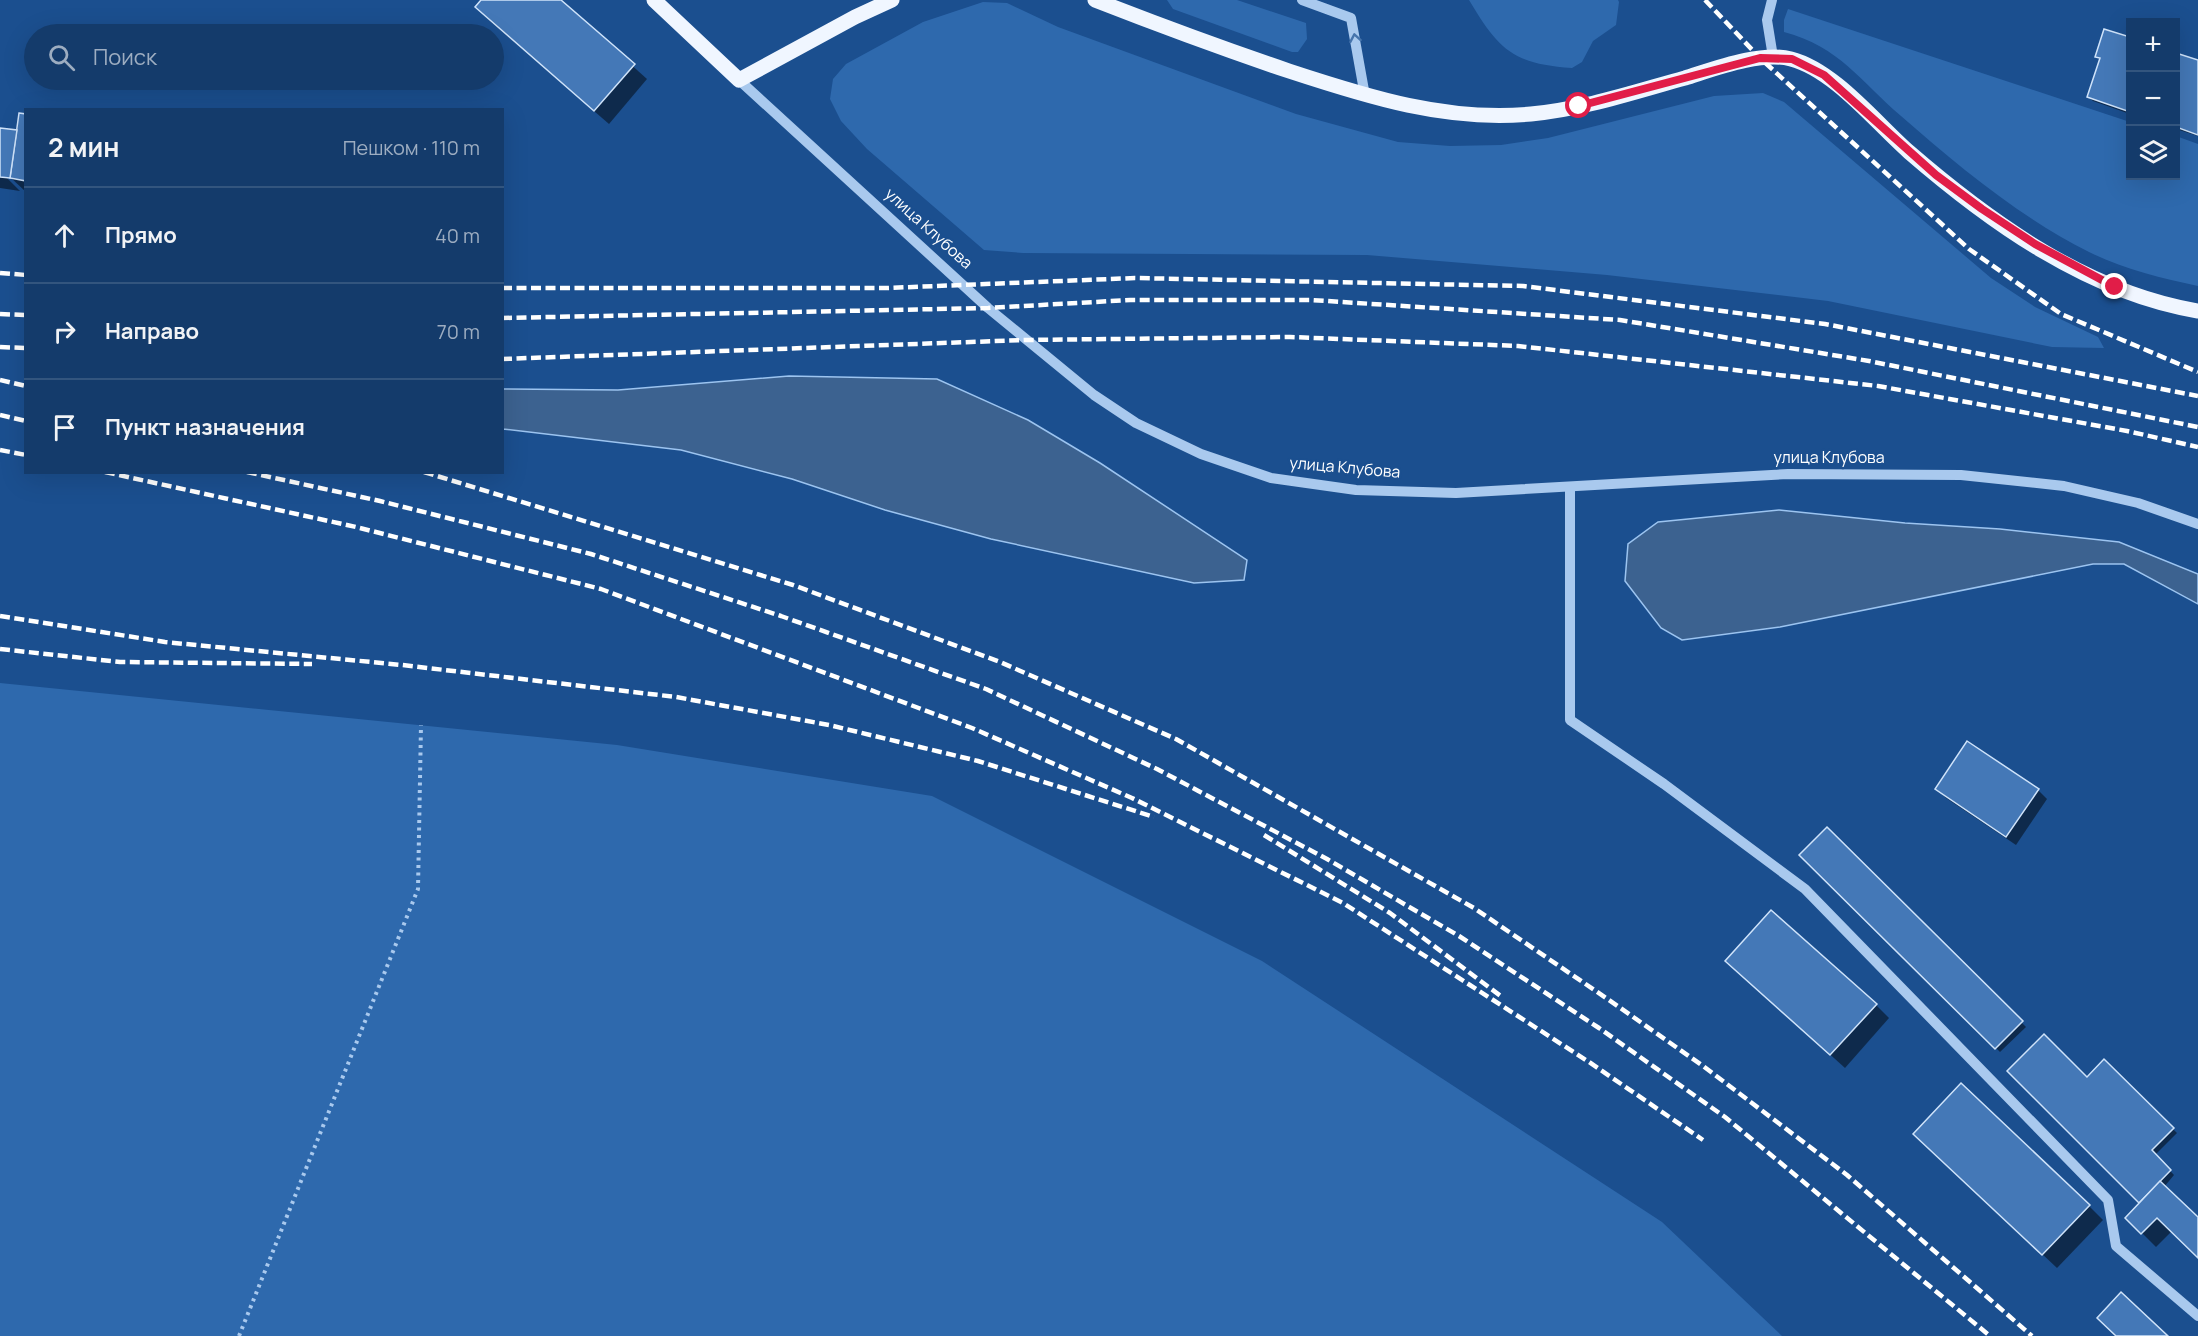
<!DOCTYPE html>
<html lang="ru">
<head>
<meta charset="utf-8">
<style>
	body { margin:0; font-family:Manrope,sans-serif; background:#1d4271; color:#f1f3f6 }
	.controls { position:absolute; right:18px; top:18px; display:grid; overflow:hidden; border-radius:0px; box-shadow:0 6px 24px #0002 }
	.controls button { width:54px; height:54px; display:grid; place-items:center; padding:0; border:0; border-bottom:2px solid #33557e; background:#143b6b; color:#f1f3f6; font:30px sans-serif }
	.stop { position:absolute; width:18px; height:18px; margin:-14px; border:4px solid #e11d48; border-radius:50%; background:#fff }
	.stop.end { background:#e11d48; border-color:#fff; box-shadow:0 2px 6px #0008 }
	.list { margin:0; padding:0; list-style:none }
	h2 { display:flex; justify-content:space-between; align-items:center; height:78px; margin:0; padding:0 24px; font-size:26px }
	h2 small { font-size:20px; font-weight:400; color:#9dadc1 }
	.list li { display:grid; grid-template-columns:39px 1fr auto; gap:18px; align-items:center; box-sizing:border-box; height:96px; padding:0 24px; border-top:2px solid #33557e }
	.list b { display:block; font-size:22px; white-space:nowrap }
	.list em { font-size:20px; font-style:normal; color:#9dadc1 }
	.icon { flex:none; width:33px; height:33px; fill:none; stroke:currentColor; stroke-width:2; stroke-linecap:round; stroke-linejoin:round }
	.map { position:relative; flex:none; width:2198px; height:1336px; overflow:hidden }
	.search { position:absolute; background:#143b6b; box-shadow:0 6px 24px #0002; left:24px; top:24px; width:480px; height:66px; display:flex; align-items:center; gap:15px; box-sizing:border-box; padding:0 21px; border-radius:33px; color:#9dadc1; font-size:22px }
	.panel { position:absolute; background:#143b6b; box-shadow:0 6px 24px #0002; left:24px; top:108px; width:480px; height:366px; border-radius:0px }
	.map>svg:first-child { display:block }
	.green { fill:#2e69ad }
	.water { fill:#3c6290; stroke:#9cc4f0; stroke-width:1.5 }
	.shadow { fill:#0007 }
	.building { fill:#4478b7; stroke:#cfe3fa; stroke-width:1.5 }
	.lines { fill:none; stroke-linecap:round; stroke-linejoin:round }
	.path { stroke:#a9c9ee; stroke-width:4; stroke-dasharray:3 4.5; stroke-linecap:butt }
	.minor { stroke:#a9c9ee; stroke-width:10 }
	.major { stroke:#f0f6ff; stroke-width:15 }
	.rail { stroke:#fff; stroke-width:4.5; stroke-dasharray:10 4.5; stroke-linecap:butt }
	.oneway { stroke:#4674ac }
	.route { stroke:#e11d48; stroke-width:8 }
	.labels { text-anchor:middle; stroke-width:4.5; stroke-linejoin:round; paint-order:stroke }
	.street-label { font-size:16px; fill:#fff; stroke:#1b4f8f }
</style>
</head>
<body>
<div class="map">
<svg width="2198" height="1336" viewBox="0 0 2198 1336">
	<rect width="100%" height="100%" fill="#1b4f8f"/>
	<!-- green -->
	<g class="green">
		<path d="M1167 0H1237L1306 23 1307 39 1298 52H1292L1173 9Z"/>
		<path d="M1469 0H1618L1619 2 1616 25 1593 41 1582 62 1572 68C1513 64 1499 50 1469 0Z"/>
		<path d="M983 2 1007 3 1058 27 1296 114 1398 142 1450 146 1501 145 1548 138 1714 96 1763 93 1784 102 1991 278 2035 307 2098 337 2104 348 2052 347 1828 301 1607 275 1367 255 1023 253 984 250 867 149 841 121 830 99 833 79 846 64 923 22Z"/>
		<path d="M1788 9 2130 122V176H2176V136L2198 144V286C2161 278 2123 269 2089 252 2021 218 1958 166 1901 116 1860 81 1840 47 1784 32V20Z"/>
		<path d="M0 683 617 745 932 796 1262 961 1662 1222 1782 1336H0Z"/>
	</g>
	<!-- water -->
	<g class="water">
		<path d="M789 376 937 379 1028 420 1100 463 1247 560 1244 580 1194 583 991 539 885 510 792 479 681 450 503 429V389L618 390Z"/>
		<path d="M1779 510 1905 523 2000 529 2119 542 2198 574V604L2124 564H2093L1780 627 1682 640 1661 628 1625 581 1628 544 1658 522Z"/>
	</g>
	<!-- shadow -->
	<g class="shadow">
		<path d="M483 0H559L647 79 609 124 490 21 477 7Z"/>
		<path d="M2105 31 2130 39V114L2093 101 2088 97 2101 60 2097 56Z"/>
		<path d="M2176 54 2198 62V136L2176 129Z"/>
		<path d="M26 115V192L10 177H6L20 191 0 188V129L18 132Z"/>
		<path d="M1937 789 2038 790 2047 799 2016 845 1946 798Z"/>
		<path d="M1827 829 2026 1027 2000 1052 1801 855Z"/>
		<path d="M1727 961 1876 1005 1889 1018 1845 1068Z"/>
		<path d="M2104 1061 2177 1133 2155 1155 2174 1175 2164 1187 2198 1219V1256L2172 1231 2156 1247 2127 1218 2141 1203 2009 1071 2087 1079Z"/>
		<path d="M1929 1148 2089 1206 2103 1220 2057 1268Z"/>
	</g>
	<!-- building -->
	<g class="building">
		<path d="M481 0H561L635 64 594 111 475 7Z"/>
		<path d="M2104 29 2130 37V112L2087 97 2100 58 2095 57Z"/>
		<path d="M2176 53 2198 60V135L2176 127Z"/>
		<path d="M19 113 26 114V181L10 178Z"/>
		<path d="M0 128 17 130 10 178 0 177Z"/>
		<path d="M1967 741 2039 789 2006 837 1935 789Z"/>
		<path d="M1827 827 2023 1021 1995 1049 1799 855Z"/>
		<path d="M1771 910 1877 1004 1830 1055 1725 961Z"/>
		<path d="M2044 1034 2087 1077 2104 1059 2174 1128 2152 1150 2171 1170 2139 1203 2007 1071Z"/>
		<path d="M1961 1083 2090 1205 2042 1255 1913 1134Z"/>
		<path d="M2160 1181 2198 1217V1258L2157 1218 2141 1234 2125 1218Z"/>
		<path d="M2121 1292 2168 1336H2116L2097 1318Z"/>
	</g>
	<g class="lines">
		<!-- path -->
		<path class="path" d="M239 1336 418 889 421 725"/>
		<!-- minor -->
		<g class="minor">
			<path d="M1302 0 1351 18 1365 96"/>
			<path d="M1772 0 1767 20 1773 57"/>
			<path d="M739 80 988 308 1094 395 1136 423 1201 454 1271 478 1356 490 1456 493 1788 474 1961 475 2064 486 2138 503 2198 524"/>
			<path d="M1570 487V720L1664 784 1805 889 2108 1200 2116 1246 2198 1316"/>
		</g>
		<!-- major -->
		<g class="major">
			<path d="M654 0 739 80 855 17 892 0"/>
			<path d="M1095 0C1159 25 1224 49 1289 71 1368 97 1447 122 1531 114 1584 109 1634 92 1685 78 1714 69 1761 51 1791 59 1834 70 1876 123 1909 152 1991 223 2089 293 2198 311"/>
		</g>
		<!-- rail -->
		<g class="rail">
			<path d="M1705 0 1760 58 1969 249 2061 314 2198 372"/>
			<path d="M0 273 26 275"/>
			<path d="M502 288H887L1135 278 1523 286 1825 324 2198 396"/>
			<path d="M0 314 26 315"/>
			<path d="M502 318 988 308 1130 300H1311L1620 320 1869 361 2198 427"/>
			<path d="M0 347 26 348"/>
			<path d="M502 359 1025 340 1290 337 1518 346 1878 386 2127 431 2198 447"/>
			<path d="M0 380 26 386"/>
			<path d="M0 415 26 421"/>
			<path d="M0 450 26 455"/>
			<path d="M105 472 356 527 601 589 972 728 1132 798 1343 903 1589 1062 1703 1140"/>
			<path d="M247 472 380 501 591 554 781 616 986 689 1157 769 1327 859 1459 936 1599 1028 1725 1117 1990 1336"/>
			<path d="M424 472 793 585 1000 662 1176 739 1474 908 1609 1000 1703 1066 1847 1175 2032 1336"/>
			<path d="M0 616 165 642 402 665 676 697 829 725 978 761 1154 817"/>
			<path d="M0 649 120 662 312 664"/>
			<path d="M1264 835 1390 913 1502 997"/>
		</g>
	</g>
	<!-- one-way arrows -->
	<defs><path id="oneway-chevron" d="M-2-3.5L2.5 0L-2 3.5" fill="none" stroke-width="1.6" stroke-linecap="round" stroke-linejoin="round" transform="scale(1.5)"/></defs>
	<use class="oneway" href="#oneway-chevron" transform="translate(1355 38) rotate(-100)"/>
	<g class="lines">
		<!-- route -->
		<path class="route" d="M1579 106 1760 58 1792 59 1824 75 1936 175 1982 209 2035 244 2115 287"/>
	</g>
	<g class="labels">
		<!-- street labels -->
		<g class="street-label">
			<text transform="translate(929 228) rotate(42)" y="6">улица Клубова</text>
			<text x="1829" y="463">улица Клубова</text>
			<text transform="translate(1345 467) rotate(5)" y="6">улица Клубова</text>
		</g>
	</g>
</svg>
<div class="controls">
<button>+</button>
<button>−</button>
<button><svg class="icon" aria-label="layers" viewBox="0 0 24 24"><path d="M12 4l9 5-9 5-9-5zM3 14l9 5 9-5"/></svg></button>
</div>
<div class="stop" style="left:1579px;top:106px"></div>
<div class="stop end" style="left:2115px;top:287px"></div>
<div class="search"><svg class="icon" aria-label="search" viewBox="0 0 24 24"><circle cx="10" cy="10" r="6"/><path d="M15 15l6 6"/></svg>Поиск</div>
<section class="panel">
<h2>2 мин<small>Пешком · 110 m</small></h2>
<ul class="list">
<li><svg class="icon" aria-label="ahead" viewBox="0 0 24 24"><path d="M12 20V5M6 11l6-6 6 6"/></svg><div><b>Прямо</b></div><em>40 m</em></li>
<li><svg class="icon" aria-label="right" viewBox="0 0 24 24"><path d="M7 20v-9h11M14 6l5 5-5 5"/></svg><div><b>Направо</b></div><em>70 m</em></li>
<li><svg class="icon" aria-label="arrive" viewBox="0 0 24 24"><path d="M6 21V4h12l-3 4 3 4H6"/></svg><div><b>Пункт назначения</b></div></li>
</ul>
</section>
</div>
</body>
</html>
